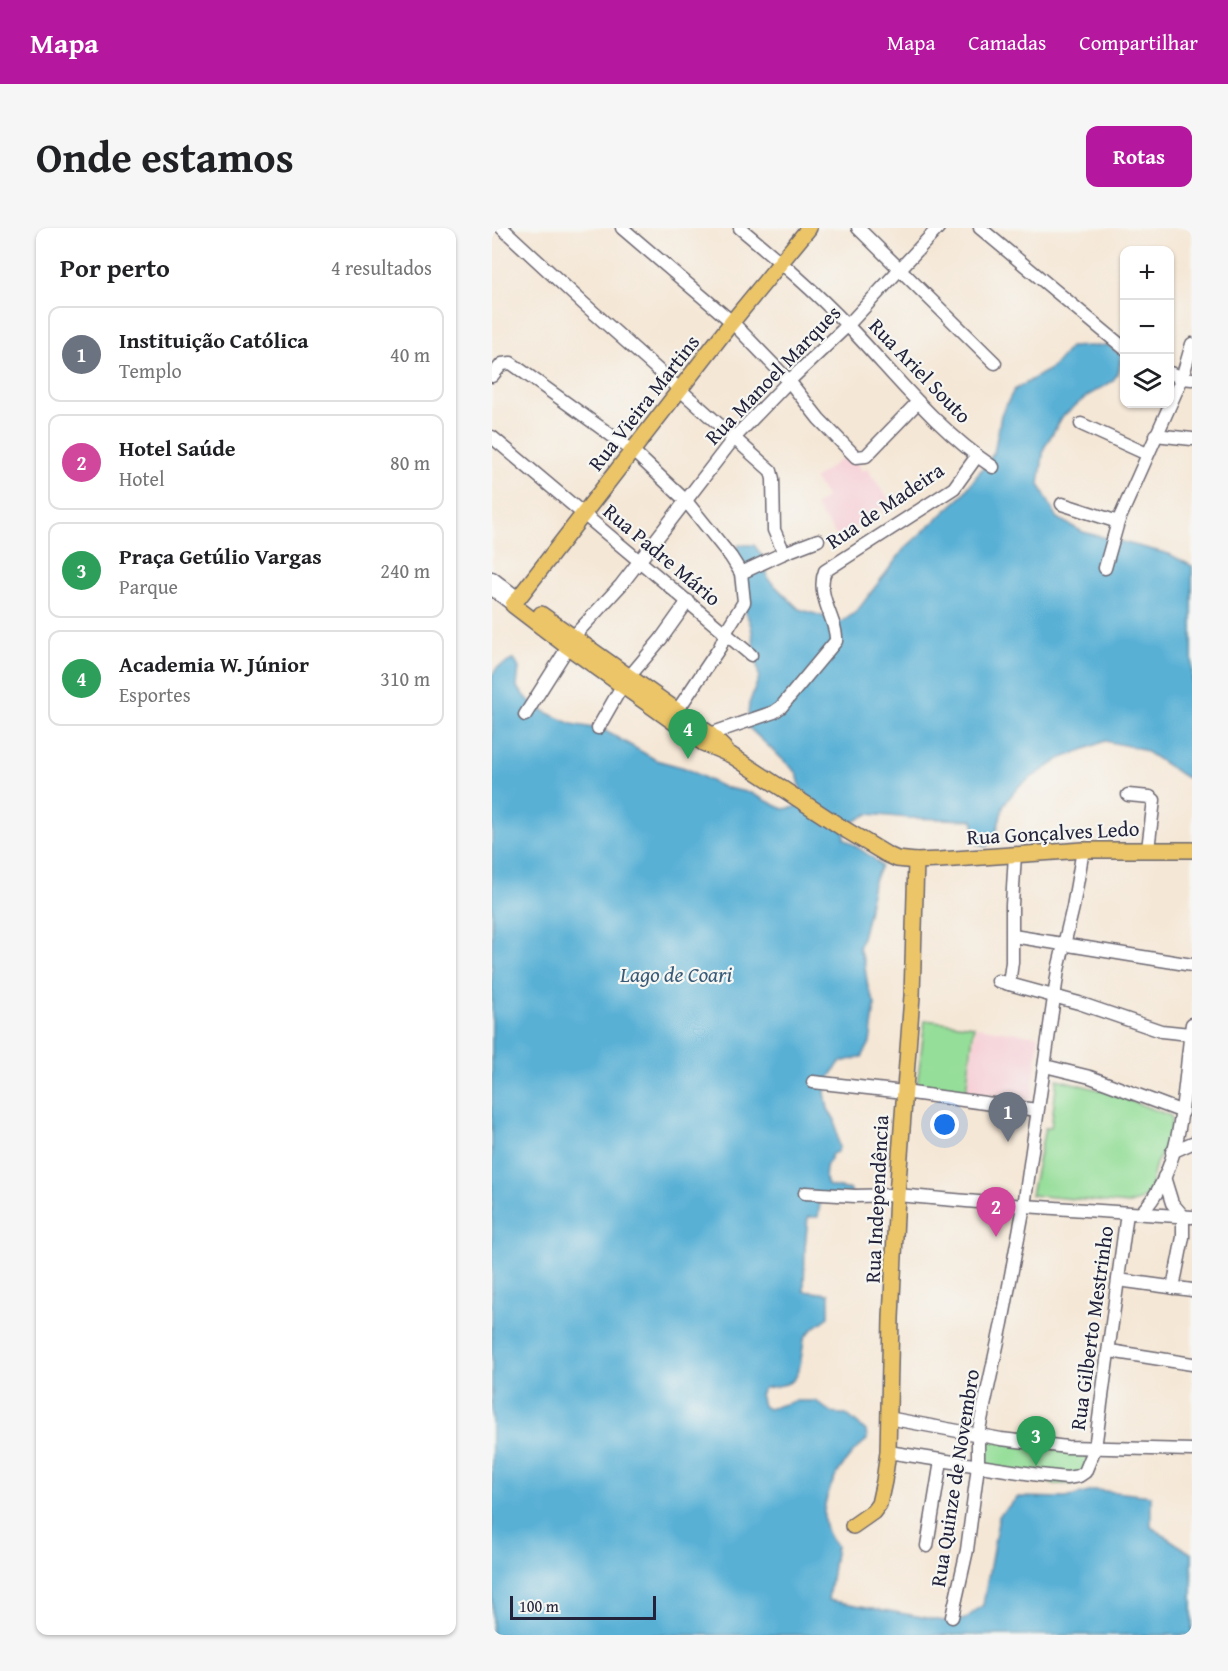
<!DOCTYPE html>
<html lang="pt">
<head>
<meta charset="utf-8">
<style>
	body { margin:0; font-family:"Gentium Book Plus",serif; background:#f6f6f6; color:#202124 }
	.controls { position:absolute; right:18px; top:18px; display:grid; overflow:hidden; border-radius:12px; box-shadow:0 2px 4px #0004 }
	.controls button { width:54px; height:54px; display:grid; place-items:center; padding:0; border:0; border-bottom:2px solid #e0e0e0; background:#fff; color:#202124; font:30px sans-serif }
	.scale { position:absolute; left:18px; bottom:15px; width:146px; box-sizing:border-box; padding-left:6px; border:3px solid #22223b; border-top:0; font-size:16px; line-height:21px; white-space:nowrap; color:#22223b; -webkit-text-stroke:4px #f6f6f2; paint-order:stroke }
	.you { position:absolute; left:453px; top:897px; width:21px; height:21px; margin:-15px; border:4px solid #fff; border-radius:50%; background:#1a73e8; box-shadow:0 0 0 9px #1a73e833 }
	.badge { display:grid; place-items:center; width:39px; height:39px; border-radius:50%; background:#b5179e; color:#fff; font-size:20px; font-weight:700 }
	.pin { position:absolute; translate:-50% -50px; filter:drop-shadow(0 2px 3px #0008) }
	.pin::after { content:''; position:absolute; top:32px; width:21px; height:18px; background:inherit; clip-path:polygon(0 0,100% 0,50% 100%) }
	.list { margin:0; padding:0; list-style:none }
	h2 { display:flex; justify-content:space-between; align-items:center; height:78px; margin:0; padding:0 24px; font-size:26px }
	h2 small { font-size:20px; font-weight:400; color:#757577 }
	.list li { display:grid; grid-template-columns:39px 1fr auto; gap:18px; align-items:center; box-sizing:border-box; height:96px; margin:0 12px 12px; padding:0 12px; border:2px solid #e0e0e0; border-radius:12px }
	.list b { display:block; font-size:22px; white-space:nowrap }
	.list p { margin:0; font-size:20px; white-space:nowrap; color:#757577 }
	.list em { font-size:20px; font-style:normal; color:#757577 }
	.icon { flex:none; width:33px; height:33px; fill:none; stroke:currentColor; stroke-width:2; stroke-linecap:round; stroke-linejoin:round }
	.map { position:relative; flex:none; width:700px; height:1407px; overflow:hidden; border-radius:12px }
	header { display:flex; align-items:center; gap:36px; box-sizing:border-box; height:84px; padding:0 30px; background:#b5179e; color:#fff }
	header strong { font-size:28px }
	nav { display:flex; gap:33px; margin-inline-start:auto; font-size:21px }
	.intro { display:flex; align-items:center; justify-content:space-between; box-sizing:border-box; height:144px; padding:0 36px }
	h1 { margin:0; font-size:42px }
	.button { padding:15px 27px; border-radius:12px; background:#b5179e; color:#fff; font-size:21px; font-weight:700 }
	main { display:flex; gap:36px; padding:0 36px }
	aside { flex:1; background:#fff; border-radius:12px; box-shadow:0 2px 4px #0004 }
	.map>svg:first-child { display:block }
	.built { fill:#f6cfd6 }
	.green { fill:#95de99; stroke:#5c806a; stroke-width:1.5 }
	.water { fill:#58b0d5; stroke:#3d6988; stroke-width:1.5 }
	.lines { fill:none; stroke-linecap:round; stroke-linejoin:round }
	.minor-casing { stroke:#6c6771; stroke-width:15 }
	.major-casing { stroke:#6c6771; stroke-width:18 }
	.minor { stroke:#fff; stroke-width:12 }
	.major { stroke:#ecc569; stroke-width:15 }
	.labels { text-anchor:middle; stroke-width:4.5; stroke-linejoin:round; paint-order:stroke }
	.street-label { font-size:21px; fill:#22223b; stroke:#f6f6f2 }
	.water-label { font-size:22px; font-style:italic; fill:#385b79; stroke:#f6f6f2 }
</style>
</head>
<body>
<header>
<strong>Mapa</strong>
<nav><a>Mapa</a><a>Camadas</a><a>Compartilhar</a></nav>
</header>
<div class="intro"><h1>Onde estamos</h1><a class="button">Rotas</a></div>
<main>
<aside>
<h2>Por perto<small>4 resultados</small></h2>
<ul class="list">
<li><span class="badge" style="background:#6b7280">1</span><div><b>Instituição Católica</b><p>Templo</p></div><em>40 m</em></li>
<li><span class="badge" style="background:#d1479c">2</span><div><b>Hotel Saúde</b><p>Hotel</p></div><em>80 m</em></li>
<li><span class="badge" style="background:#2e9e5b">3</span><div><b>Praça Getúlio Vargas</b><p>Parque</p></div><em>240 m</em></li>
<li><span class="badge" style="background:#2e9e5b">4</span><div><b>Academia W. Júnior</b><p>Esportes</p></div><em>310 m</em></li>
</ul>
</aside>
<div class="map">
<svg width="700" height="1407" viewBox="0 0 700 1407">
	<rect width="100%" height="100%" fill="#f6f6f2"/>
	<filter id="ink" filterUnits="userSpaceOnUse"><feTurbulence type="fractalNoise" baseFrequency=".0167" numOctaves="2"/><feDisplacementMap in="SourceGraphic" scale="12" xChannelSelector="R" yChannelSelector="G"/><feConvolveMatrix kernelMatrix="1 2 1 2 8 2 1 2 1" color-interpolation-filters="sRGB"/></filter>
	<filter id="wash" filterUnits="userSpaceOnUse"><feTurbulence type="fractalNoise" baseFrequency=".008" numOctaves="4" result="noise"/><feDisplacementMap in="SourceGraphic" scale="24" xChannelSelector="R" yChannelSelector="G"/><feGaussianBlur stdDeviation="1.35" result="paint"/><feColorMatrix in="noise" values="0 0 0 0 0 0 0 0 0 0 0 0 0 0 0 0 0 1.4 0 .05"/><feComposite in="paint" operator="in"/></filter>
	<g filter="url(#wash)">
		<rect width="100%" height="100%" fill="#f5e7d6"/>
		<!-- built -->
		<g class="built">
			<path d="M357 225 370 243 375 241 398 273 347 311 323 278 335 269 322 251Z"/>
			<path d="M484 799 547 808 539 872 475 864Z"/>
		</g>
		<!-- green -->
		<g class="green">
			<path d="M433 792 482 798 474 864 425 858Z"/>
			<path d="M565 851 615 864 679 888V901L675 917 664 935 657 965 647 973 637 976 539 967 553 900H559Z"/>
			<path d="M493 1211 596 1225V1248L581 1256H564L487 1244Z"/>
		</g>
		<!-- water -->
		<path class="water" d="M616 117 629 127 627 142 621 153 595 168 570 189 552 220 547 256 565 290 591 304 677 326 700 338V551L693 549 650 521 613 513 568 531 528 557 512 576 502 613 493 619 486 616 481 592 417 590 376 586 354 598 352 610 381 630 389 638 381 655 376 686 367 721 372 733 376 759 383 776 378 815 370 829 348 834 336 852 333 865 336 881 343 892 347 920 345 924 340 926 334 939 333 952 337 958 359 962 360 967 329 970 326 989H316L313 1020 312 1063 337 1066V1089C329 1095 316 1102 312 1111 311 1115 311 1121 310 1125 306 1156 301 1156 272 1160L268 1166 271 1178 276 1181 303 1173H324C337 1182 336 1187 354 1186L374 1203 375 1212C347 1233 314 1286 344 1318L336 1372 452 1393 473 1391 491 1377 507 1288 526 1269 574 1270 604 1262 659 1268V1299L700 1326V1407H0V447L5 440 22 431 27 440 25 459 43 479 80 496 112 502 164 532 193 540 231 559 259 565 291 581 304 579 310 566 305 545 255 498 257 476 267 449 259 398 244 357 238 333 247 317H262L273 332 276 351 307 381 350 394 365 383 412 321 469 269 502 225 509 187 522 162 560 140 578 119Z"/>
	</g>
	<g filter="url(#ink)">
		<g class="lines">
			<defs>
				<g id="minor">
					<path d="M10 0 91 75 279 243 281 251 282 302 292 325 249 345"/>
					<path d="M130 0 240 94 297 153 327 191 364 229 374 228 426 174"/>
					<path d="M248 0C285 31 323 63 357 99 403 147 445 202 501 239"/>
					<path d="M366 0 503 135"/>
					<path d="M488 0 632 120"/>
					<path d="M678 145 690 150 700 151"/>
					<path d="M0 148 10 136 19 135 141 223 194 273 239 329 249 345 252 374 236 400 228 419 185 483"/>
					<path d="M589 196 655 226"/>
					<path d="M663 207 700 211"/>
					<path d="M0 209 259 427"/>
					<path d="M570 276 626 294"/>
					<path d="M292 325 326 312"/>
					<path d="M613 340 626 294 690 150 700 116"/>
					<path d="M0 350 26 370"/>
					<path d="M0 361 21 377"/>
					<path d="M81 409 129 357 242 210 297 153 356 97 446 0"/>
					<path d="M137 449 169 411 196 373"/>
					<path d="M33 487 76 419"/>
					<path d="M106 500 130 458"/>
					<path d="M214 511 218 506 282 484 289 479 344 413C346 394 323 367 333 343L462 260 485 228"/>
					<path d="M636 567 658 569 662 572 656 621"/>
					<path d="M521 708 700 737"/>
					<path d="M506 753 587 775 669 803 698 806"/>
					<path d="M517 756 520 734V677L523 626"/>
					<path d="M553 838 598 849 691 884"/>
					<path d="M321 854 412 864 545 882"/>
					<path d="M680 924 700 915"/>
					<path d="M672 949 680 975 691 988"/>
					<path d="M313 965 363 968 405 967 532 978 700 989"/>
					<path d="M649 985C694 939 691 855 700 796"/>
					<path d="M626 1052 700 1062"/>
					<path d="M681 1060 691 1009V988"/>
					<path d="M618 1123 700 1136"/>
					<path d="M396 1190 509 1211 575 1219 700 1222"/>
					<path d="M396 1224 547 1247 575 1250 587 1248 593 1244 603 1220 635 985"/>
					<path d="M435 1318 449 1233"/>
					<path d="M460 1389 475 1322 486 1238V1206L510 1095 532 978 566 742 581 679 591 622"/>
				</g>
				<g id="major">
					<path d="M317 0 240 94 21 377 76 419 211 515 239 527 349 599 394 626 405 631 424 633 448 632 591 622H700"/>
					<path d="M49 386 218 506 232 520"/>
					<path d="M361 1298 381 1284 387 1276 392 1253 396 1224 399 1090 405 967 420 768 424 633"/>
				</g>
			</defs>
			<!-- minor casing -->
			<use href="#minor" class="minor-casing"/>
			<!-- major casing -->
			<use href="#major" class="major-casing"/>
			<!-- minor -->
			<use href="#minor" class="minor"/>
			<!-- major -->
			<use href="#major" class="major"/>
		</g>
	</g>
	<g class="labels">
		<!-- street labels -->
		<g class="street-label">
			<text transform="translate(428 143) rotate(46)" y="7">Rua Ariel Souto</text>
			<text transform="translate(281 147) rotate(-46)" y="7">Rua Manoel Marques</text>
			<text transform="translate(152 175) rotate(-52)" y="7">Rua Vieira Martins</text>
			<text transform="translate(393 278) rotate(-34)" y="7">Rua de Madeira</text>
			<text transform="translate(170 327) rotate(40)" y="7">Rua Padre Mário</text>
			<text transform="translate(561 605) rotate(-3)" y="7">Rua Gonçalves Ledo</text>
			<text transform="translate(385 971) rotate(-87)" y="7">Rua Independência</text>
			<text transform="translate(600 1100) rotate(-82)" y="7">Rua Gilberto Mestrinho</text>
			<text transform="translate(463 1250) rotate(-81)" y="7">Rua Quinze de Novembro</text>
		</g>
		<!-- water labels -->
		<g class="water-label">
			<text x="184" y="754">Lago de Coari</text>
		</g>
	</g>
</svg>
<div class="controls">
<button>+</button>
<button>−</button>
<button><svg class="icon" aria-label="layers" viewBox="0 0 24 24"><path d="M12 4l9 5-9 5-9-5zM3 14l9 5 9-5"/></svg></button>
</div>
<div class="scale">100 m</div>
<div class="you"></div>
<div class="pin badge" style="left:516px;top:914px;background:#6b7280">1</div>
<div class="pin badge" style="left:504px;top:1009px;background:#d1479c">2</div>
<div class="pin badge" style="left:544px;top:1238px;background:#2e9e5b">3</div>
<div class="pin badge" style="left:196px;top:531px;background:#2e9e5b">4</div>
</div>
</main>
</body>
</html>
